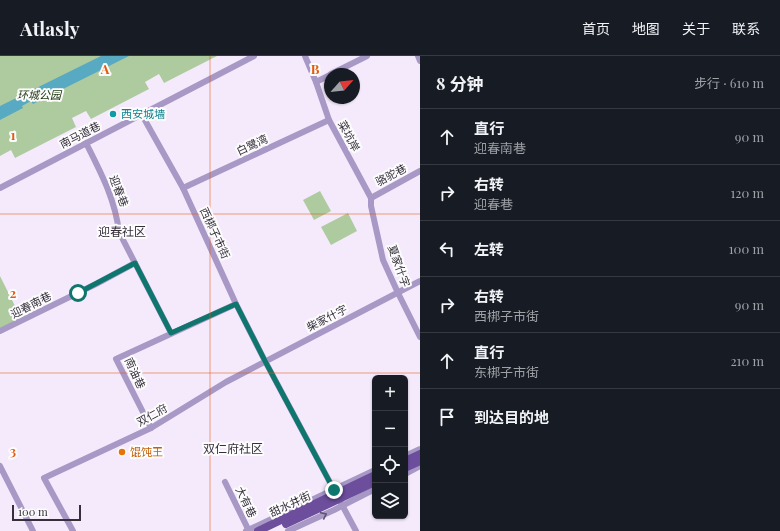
<!DOCTYPE html>
<html lang="zh">
<head>
<meta charset="utf-8">
<style>
	body { margin:0; font-family:"Playfair Display","Noto Sans SC",serif; background:#20242c; color:#f1f3f6 }
	.controls { position:absolute; right:12px; bottom:12px; display:grid; overflow:hidden; border-radius:6px; box-shadow:0 1px 3px #0004 }
	.controls button { width:36px; height:36px; display:grid; place-items:center; padding:0; border:0; border-bottom:1px solid #363941; background:#171b24; color:#f1f3f6; font:20px sans-serif }
	.compass { position:absolute; left:324px; top:12px; width:36px; height:36px; border-radius:50%; background:#171b24; box-shadow:0 1px 3px #0004; rotate:63deg }
	.scale { position:absolute; left:12px; bottom:10px; width:69px; box-sizing:border-box; padding-left:4px; border:2px solid #362f3b; border-top:0; font-size:11px; line-height:14px; white-space:nowrap; color:#362f3b; -webkit-text-stroke:3px #fcfcfc; paint-order:stroke }
	.stop { position:absolute; width:12px; height:12px; margin:-9px; border:3px solid #0f766e; border-radius:50%; background:#fff }
	.stop.end { background:#0f766e; border-color:#fff; box-shadow:0 1px 4px #0008 }
	.list { margin:0; padding:0; list-style:none }
	h2 { display:flex; justify-content:space-between; align-items:center; height:52px; margin:0; padding:0 16px; font-size:17px }
	h2 small { font-size:13px; font-weight:400; color:#9ea1a6 }
	.list li { display:grid; grid-template-columns:26px 1fr auto; gap:12px; align-items:center; box-sizing:border-box; height:56px; padding:0 16px; border-top:1px solid #363941 }
	.list b { display:block; font-size:15px; white-space:nowrap }
	.list p { margin:0; font-size:13px; white-space:nowrap; color:#9ea1a6 }
	.list em { font-size:13px; font-style:normal; color:#9ea1a6 }
	.icon { flex:none; width:22px; height:22px; fill:none; stroke:currentColor; stroke-width:2; stroke-linecap:round; stroke-linejoin:round }
	.map { position:relative; flex:none; width:420px; height:475px; overflow:hidden }
	header { display:flex; align-items:center; gap:24px; box-sizing:border-box; height:56px; padding:0 20px; background:#171b24; border-bottom:1px solid #363941 }
	header strong { font-size:19px }
	nav { display:flex; gap:22px; margin-inline-start:auto; font-size:14px }
	main { display:flex }
	aside { flex:1; background:#171b24 }
	.map>svg:first-child { display:block }
	.green { fill:#aecba0 }
	.water { fill:#58a9c2 }
	.lines { fill:none; stroke-linecap:round; stroke-linejoin:round }
	.minor { stroke:#a798c5; stroke-width:6 }
	.major { stroke:#6c4e9d; stroke-width:8 }
	.oneway { stroke:#5e546b }
	.route { stroke:#0f766e; stroke-width:5 }
	.grid { fill:none; stroke:#e8590c; stroke-width:1; stroke-opacity:0.55 }
	.culture-dot { fill:#0f9aa8; stroke:#fcfcfc; stroke-width:1.5 }
	.food-dot { fill:#e8710a; stroke:#fcfcfc; stroke-width:1.5 }
	.labels { text-anchor:middle; stroke-width:4; stroke-linejoin:round; paint-order:stroke }
	.park-label { font-size:11px; font-style:italic; fill:#1a320a; stroke:#fcfcfc }
	.culture-label { font-size:11px; fill:#0d838f; stroke:#fcfcfc; text-anchor:start }
	.street-label { font-size:11px; fill:#362f3b; stroke:#fcfcfc }
	.food-label { font-size:11px; fill:#c56008; stroke:#fcfcfc; text-anchor:start }
	.neighbourhood-label { font-size:12px; fill:#362f3b; stroke:#fcfcfc }
	.grid-label { font-size:13px; text-anchor:middle; font-weight:bold; fill:#e8590c; stroke:#fcfcfc; stroke-width:4; stroke-linejoin:round; paint-order:stroke }
</style>
</head>
<body>
<header>
<strong>Atlasly</strong>
<nav><a>首页</a><a>地图</a><a>关于</a><a>联系</a></nav>
</header>
<main>
<div class="map">
<svg width="420" height="475" viewBox="0 0 420 475">
	<rect width="100%" height="100%" fill="#f5eafc"/>
	<!-- green -->
	<g class="green">
		<path d="M0 0H217L164 27 159 18 145 26 149 33 91 63 86 55 72 62 76 71 15 102 11 94 0 100Z"/>
		<path d="M320 135 331 155 314 164 303 144Z"/>
		<path d="M348 157 357 175 331 189 321 171Z"/>
		<path d="M0 220 21 262 0 273Z"/>
	</g>
	<!-- water -->
	<path class="water" d="M101 0H129L33 48 31 45 22 50 23 52 0 64V50Z"/>
	<g class="lines">
		<!-- minor -->
		<g class="minor">
			<path d="M305 0 316 26 330 19"/>
			<path d="M418 0 420 5"/>
			<path d="M331 18 367 0"/>
			<path d="M316 26 329 64 371 142V150L383 204 398 237 420 281"/>
			<path d="M142 59 183 132 236 248 265 305 356 475"/>
			<path d="M86 87C101 117 115 143 119 176L171 277"/>
			<path d="M0 132 254 0"/>
			<path d="M183 132 329 64"/>
			<path d="M371 142 420 115"/>
			<path d="M0 275 96 228 135 207"/>
			<path d="M151 372 116 303 236 248"/>
			<path d="M405 400 420 393"/>
			<path d="M0 410 33 475"/>
			<path d="M405 418 420 410"/>
			<path d="M225 426 249 475"/>
			<path d="M73 475 44 422 151 372 226 326 420 225"/>
			<path d="M246 475 375 414"/>
			<path d="M288 475 334 454 375 433"/>
		</g>
		<!-- major -->
		<g class="major">
			<path d="M405 405 420 398"/>
			<path d="M405 412 420 405"/>
			<path d="M286 468 375 426"/>
			<path d="M258 475 375 419"/>
		</g>
	</g>
	<!-- one-way arrows -->
	<defs><path id="oneway-chevron" d="M-2-3.5L2.5 0L-2 3.5" fill="none" stroke-width="1.6" stroke-linecap="round" stroke-linejoin="round"/></defs>
	<use class="oneway" href="#oneway-chevron" transform="translate(324 459) rotate(-25)"/>
	<g class="lines">
		<!-- route -->
		<path class="route" d="M78 237 135 207 171 277 236 248 265 305 334 434"/>
	</g>
	<!-- grid -->
	<path class="grid" d="M210 0V475M0 158H420M0 317H420"/>
	<!-- markers -->
	<circle class="culture-dot" cx="113" cy="58" r="4"/>
	<circle class="food-dot" cx="122" cy="396" r="4"/>
	<g class="labels">
		<!-- park labels -->
		<g class="park-label">
			<text x="39" y="43">环城公园</text>
		</g>
		<!-- culture labels -->
		<g class="culture-label">
			<text x="121" y="62">西安城墙</text>
		</g>
		<!-- street labels -->
		<g class="street-label">
			<text transform="translate(80 79) rotate(-27)" y="4">南马道巷</text>
			<text transform="translate(349 80) rotate(62)" y="4">菜坑岸</text>
			<text transform="translate(252 89) rotate(-25)" y="4">白鹭湾</text>
			<text transform="translate(391 119) rotate(-28)" y="4">骆驼巷</text>
			<text transform="translate(119 135) rotate(69)" y="4">迎春巷</text>
			<text transform="translate(215 177) rotate(65)" y="4">西梆子市街</text>
			<text transform="translate(399 210) rotate(70)" y="4">夏家什字</text>
			<text transform="translate(31 249) rotate(-27)" y="4">迎春南巷</text>
			<text transform="translate(327 262) rotate(-27)" y="4">柴家什字</text>
			<text transform="translate(135 317) rotate(65)" y="4">南油巷</text>
			<text transform="translate(152 359) rotate(-29)" y="4">双仁府</text>
			<text transform="translate(246 446) rotate(64)" y="4">大有巷</text>
			<text transform="translate(290 448) rotate(-25)" y="4">甜水井街</text>
		</g>
		<!-- food labels -->
		<g class="food-label">
			<text x="130" y="400">馄饨王</text>
		</g>
		<!-- neighbourhood labels -->
		<g class="neighbourhood-label">
			<text x="122" y="180">迎春社区</text>
			<text x="233" y="397">双仁府社区</text>
		</g>
	</g>
	<g class="grid-label">
		<text x="105" y="18">A</text>
		<text x="315" y="18">B</text>
		<text x="13" y="84">1</text>
		<text x="13" y="242">2</text>
		<text x="13" y="400">3</text>
	</g>
</svg>
<div class="controls">
<button>+</button>
<button>−</button>
<button><svg class="icon" aria-label="locate" viewBox="0 0 24 24"><circle cx="12" cy="12" r="6"/><path d="M12 2v4M12 18v4M2 12h4M18 12h4"/></svg></button>
<button><svg class="icon" aria-label="layers" viewBox="0 0 24 24"><path d="M12 4l9 5-9 5-9-5zM3 14l9 5 9-5"/></svg></button>
</div>
<svg class="compass" viewBox="-18 -18 36 36"><path d="M0-13l5 13h-10z" fill="#e53935"/><path d="M0 13l5-13h-10z" fill="#9ea1a6"/></svg>
<div class="scale">100 m</div>
<div class="stop" style="left:78px;top:237px"></div>
<div class="stop end" style="left:334px;top:434px"></div>
</div>
<aside>
<h2>8 分钟<small>步行 · 610 m</small></h2>
<ul class="list">
<li><svg class="icon" aria-label="ahead" viewBox="0 0 24 24"><path d="M12 20V5M6 11l6-6 6 6"/></svg><div><b>直行</b><p>迎春南巷</p></div><em>90 m</em></li>
<li><svg class="icon" aria-label="right" viewBox="0 0 24 24"><path d="M7 20v-9h11M14 6l5 5-5 5"/></svg><div><b>右转</b><p>迎春巷</p></div><em>120 m</em></li>
<li><svg class="icon" aria-label="left" viewBox="0 0 24 24"><path d="M17 20v-9H6M10 6l-5 5 5 5"/></svg><div><b>左转</b></div><em>100 m</em></li>
<li><svg class="icon" aria-label="right" viewBox="0 0 24 24"><path d="M7 20v-9h11M14 6l5 5-5 5"/></svg><div><b>右转</b><p>西梆子市街</p></div><em>90 m</em></li>
<li><svg class="icon" aria-label="ahead" viewBox="0 0 24 24"><path d="M12 20V5M6 11l6-6 6 6"/></svg><div><b>直行</b><p>东梆子市街</p></div><em>210 m</em></li>
<li><svg class="icon" aria-label="arrive" viewBox="0 0 24 24"><path d="M6 21V4h12l-3 4 3 4H6"/></svg><div><b>到达目的地</b></div></li>
</ul>
</aside>
</main>
</body>
</html>
